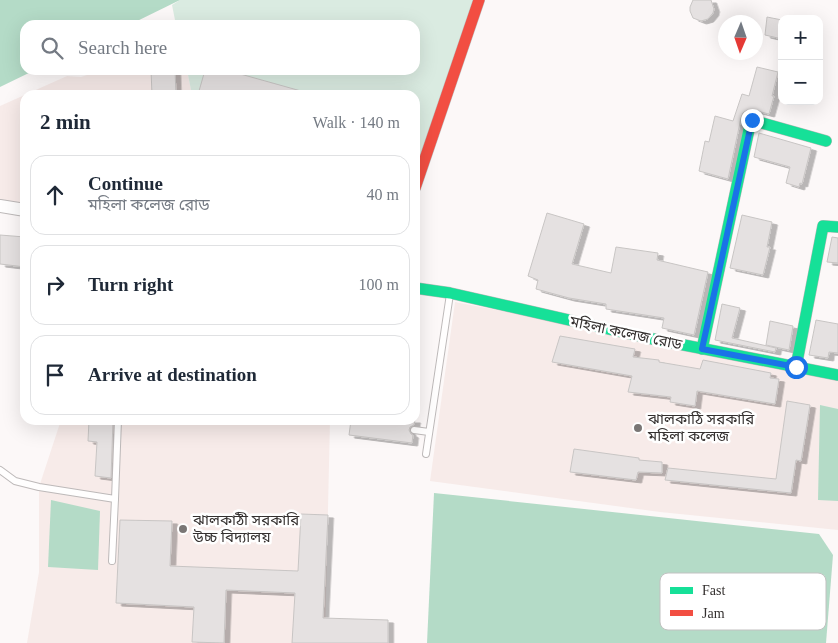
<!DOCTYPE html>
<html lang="en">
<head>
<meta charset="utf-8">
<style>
	body { margin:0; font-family:"Times New Roman","Noto Sans Bengali",serif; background:#f6f6f7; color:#1f2937 }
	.controls { position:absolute; right:15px; top:15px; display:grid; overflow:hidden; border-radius:10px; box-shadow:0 5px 20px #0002 }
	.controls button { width:45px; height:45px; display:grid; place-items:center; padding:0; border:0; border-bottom:1px solid #e0e1e3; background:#fff; color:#1f2937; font:25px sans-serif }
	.compass { position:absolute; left:718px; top:15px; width:45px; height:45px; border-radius:50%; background:#fff; box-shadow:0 5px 20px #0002; rotate:182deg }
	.stop { position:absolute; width:15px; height:15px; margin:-11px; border:4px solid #1a73e8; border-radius:50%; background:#fff }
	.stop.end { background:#1a73e8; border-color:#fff; box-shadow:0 1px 5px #0008 }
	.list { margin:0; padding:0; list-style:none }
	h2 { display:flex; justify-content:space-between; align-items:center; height:65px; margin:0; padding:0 20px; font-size:21px }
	h2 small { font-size:16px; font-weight:400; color:#747a83 }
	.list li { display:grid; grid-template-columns:32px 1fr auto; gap:15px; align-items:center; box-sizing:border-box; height:80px; margin:0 10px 10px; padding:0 10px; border:1px solid #e0e1e3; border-radius:15px }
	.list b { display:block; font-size:19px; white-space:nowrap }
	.list p { margin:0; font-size:16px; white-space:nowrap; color:#747a83 }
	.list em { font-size:16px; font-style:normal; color:#747a83 }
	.icon { flex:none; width:28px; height:28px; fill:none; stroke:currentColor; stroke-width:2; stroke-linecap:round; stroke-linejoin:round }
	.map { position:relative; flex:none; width:838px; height:643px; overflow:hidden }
	.search { position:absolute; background:#fff; box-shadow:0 5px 20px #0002; left:20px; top:20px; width:400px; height:55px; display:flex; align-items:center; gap:12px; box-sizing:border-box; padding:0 18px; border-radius:15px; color:#747a83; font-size:19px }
	.panel { position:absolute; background:#fff; box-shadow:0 5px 20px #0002; left:20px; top:90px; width:400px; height:335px; border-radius:15px }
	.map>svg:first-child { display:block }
	.built { fill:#f7ebe9 }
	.green { fill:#daebe1 }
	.water { fill:#b4dbc7 }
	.building { fill:#e5e1e1; stroke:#c8c5c4; filter:url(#shadow) }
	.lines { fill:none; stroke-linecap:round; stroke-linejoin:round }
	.lane-casing { stroke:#bdb9b9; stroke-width:8 }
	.street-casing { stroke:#bdb9b9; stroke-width:14 }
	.fast-casing { stroke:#bdb9b9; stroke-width:12 }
	.jam-casing { stroke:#bdb9b9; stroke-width:12 }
	.lane { stroke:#fffefe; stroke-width:6 }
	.street { stroke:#fffefe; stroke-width:12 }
	.fast { stroke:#16e098; stroke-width:11 }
	.jam { stroke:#f24e42; stroke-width:11 }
	.route { stroke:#1a73e8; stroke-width:6 }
	.poi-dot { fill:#7a7675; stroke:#fff; stroke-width:2 }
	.labels { text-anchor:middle; stroke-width:5; stroke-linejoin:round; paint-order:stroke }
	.street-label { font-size:15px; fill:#34302f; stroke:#fff }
	.poi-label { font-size:15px; fill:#34302f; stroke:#fff; text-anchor:start }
	.key { fill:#fff; stroke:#c2c1c1; stroke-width:1 }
	.key-label { font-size:14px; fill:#34302f }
</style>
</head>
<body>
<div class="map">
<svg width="838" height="643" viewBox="0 0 838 643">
	<defs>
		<filter id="shadow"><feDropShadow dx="5.5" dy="3" stdDeviation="0" flood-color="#0004"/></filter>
	</defs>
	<rect width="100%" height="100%" fill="#fcf8f8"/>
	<!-- built -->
	<g class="built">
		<path d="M102 70H187L192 95H25V204L0 200V106L67 76 81 77Z"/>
		<path d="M455 302 838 375V530L660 512 430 481Z"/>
		<path d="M61 420H330L325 643H27L39 572V487Z"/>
	</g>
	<!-- green -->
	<path class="green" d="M180 0H479L415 183V95H192L187 70H415V25H176L172 5Z"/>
	<!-- water -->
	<g class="water">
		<path d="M0 0H180L129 25H25V70H35L0 87Z"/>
		<path d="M820 405 838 409V501L818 500Z"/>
		<path d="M434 493 819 534 833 555 826 643H427Z"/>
		<path d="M51 500 100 511 98 570 48 567Z"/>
	</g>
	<!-- building -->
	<g class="building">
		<path d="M693 0H711L714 9 713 13 708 19 701 21 693 18 690 11V7Z"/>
		<path d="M767 17 782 20V39L765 35Z"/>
		<path d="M757 67 778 72 772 96H774L769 114 753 110H748L743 113 741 118 728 179 699 171 705 141 709 142 715 116 733 121 742 94 749 96Z"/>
		<path d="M151 70H175L176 95H152Z"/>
		<path d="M205 70H226L301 91V95H212L199 91Z"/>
		<path d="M759 133 811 148 802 184 800 183 799 187 786 183 790 167 754 157Z"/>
		<path d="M547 213 584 224 572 264 611 273 616 247 658 253 657 260 708 272 694 335 662 328 664 318 606 309V304L569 298 536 289 538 280 528 276Z"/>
		<path d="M742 215 772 222 767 247H770L763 275 730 268Z"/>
		<path d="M0 235 25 237V267L0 264Z"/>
		<path d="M832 237 838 238V263L827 262Z"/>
		<path d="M722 304 740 308 732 338 776 348 775 352 715 340Z"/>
		<path d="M816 320 838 324V353L829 352 828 358 809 355Z"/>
		<path d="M770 321 793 326 789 350 766 345Z"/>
		<path d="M560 336 635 349 633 357 659 360V362L700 369 703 360 771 373 770 378 779 379 775 404 697 391 695 406 670 402 671 397 628 392 632 376 552 362Z"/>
		<path d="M787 401 810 405 801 461 796 460 791 493 665 480 668 468 776 479Z"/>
		<path d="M89 420H113L111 478 95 476 97 442 88 441Z"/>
		<path d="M351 420H415L414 425 410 427 409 430 411 434 413 435 412 443 349 435Z"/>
		<path d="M574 449 639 458V460L662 462V473L638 472 636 480 570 472Z"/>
		<path d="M301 514 328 515 323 618 388 620V643H292L295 593 226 590 224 643 192 642 194 607 116 603 120 520 172 521 170 566 298 571Z"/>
	</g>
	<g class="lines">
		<defs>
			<g id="lane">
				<path d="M414 430 429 432"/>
				<path d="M426 454 450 294"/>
				<path d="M0 470 15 481 39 487 115 499 118 420"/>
				<path d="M112 561 115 499"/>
			</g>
			<path id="street" d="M0 206 25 210"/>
			<g id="fast">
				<path d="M415 288 450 293 648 338 838 375"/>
				<path d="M702 349 751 120 826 141"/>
				<path d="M796 367 823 226 838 227"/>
			</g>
			<path id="jam" d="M415 188 479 0"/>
		</defs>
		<!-- lane casing -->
		<use href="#lane" class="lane-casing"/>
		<!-- street casing -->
		<use href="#street" class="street-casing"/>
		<!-- fast casing -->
		<use href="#fast" class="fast-casing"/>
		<!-- jam casing -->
		<use href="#jam" class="jam-casing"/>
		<!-- lane -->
		<use href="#lane" class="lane"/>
		<!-- street -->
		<use href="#street" class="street"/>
		<!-- fast -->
		<use href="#fast" class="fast"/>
		<!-- jam -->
		<use href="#jam" class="jam"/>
	</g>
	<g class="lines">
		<!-- route -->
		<path class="route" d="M752 120 702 349 796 367"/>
	</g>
	<!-- markers -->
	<g class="poi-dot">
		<circle cx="638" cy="428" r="5"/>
		<circle cx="183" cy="529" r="5"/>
	</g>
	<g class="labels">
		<!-- street labels -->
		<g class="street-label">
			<text transform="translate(626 333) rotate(12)" y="5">মহিলা কলেজ রোড</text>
		</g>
		<!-- poi labels -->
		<g class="poi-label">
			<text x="648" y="424">ঝালকাঠি সরকারি<tspan x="648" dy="17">মহিলা কলেজ</tspan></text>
			<text x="193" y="525">ঝালকাঠী সরকারি<tspan x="193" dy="17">উচ্চ বিদ্যালয়</tspan></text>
		</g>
	</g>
	<!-- legend -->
	<rect x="660" y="573" width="166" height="57" rx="8" class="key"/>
	<rect x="670" y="587" width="23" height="7" fill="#16e098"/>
	<rect x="670" y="610" width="23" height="6" fill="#f24e42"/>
	<g class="key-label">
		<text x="702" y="595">Fast</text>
		<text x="702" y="618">Jam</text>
	</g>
</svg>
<div class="controls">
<button>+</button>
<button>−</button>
</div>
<svg class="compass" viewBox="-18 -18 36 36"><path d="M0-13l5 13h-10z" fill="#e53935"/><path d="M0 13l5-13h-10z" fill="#747a83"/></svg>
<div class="stop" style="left:796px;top:367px"></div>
<div class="stop end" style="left:752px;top:120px"></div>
<div class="search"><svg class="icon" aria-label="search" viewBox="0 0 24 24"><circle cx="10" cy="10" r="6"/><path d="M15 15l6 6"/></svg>Search here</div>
<section class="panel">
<h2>2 min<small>Walk · 140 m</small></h2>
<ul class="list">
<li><svg class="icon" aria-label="ahead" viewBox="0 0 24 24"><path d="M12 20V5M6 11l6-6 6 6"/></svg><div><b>Continue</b><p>মহিলা কলেজ রোড</p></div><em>40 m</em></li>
<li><svg class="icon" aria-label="right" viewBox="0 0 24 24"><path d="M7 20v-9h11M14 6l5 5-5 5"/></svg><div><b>Turn right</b></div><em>100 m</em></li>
<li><svg class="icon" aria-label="arrive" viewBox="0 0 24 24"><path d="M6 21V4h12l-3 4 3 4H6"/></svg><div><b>Arrive at destination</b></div></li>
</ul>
</section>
</div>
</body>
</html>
